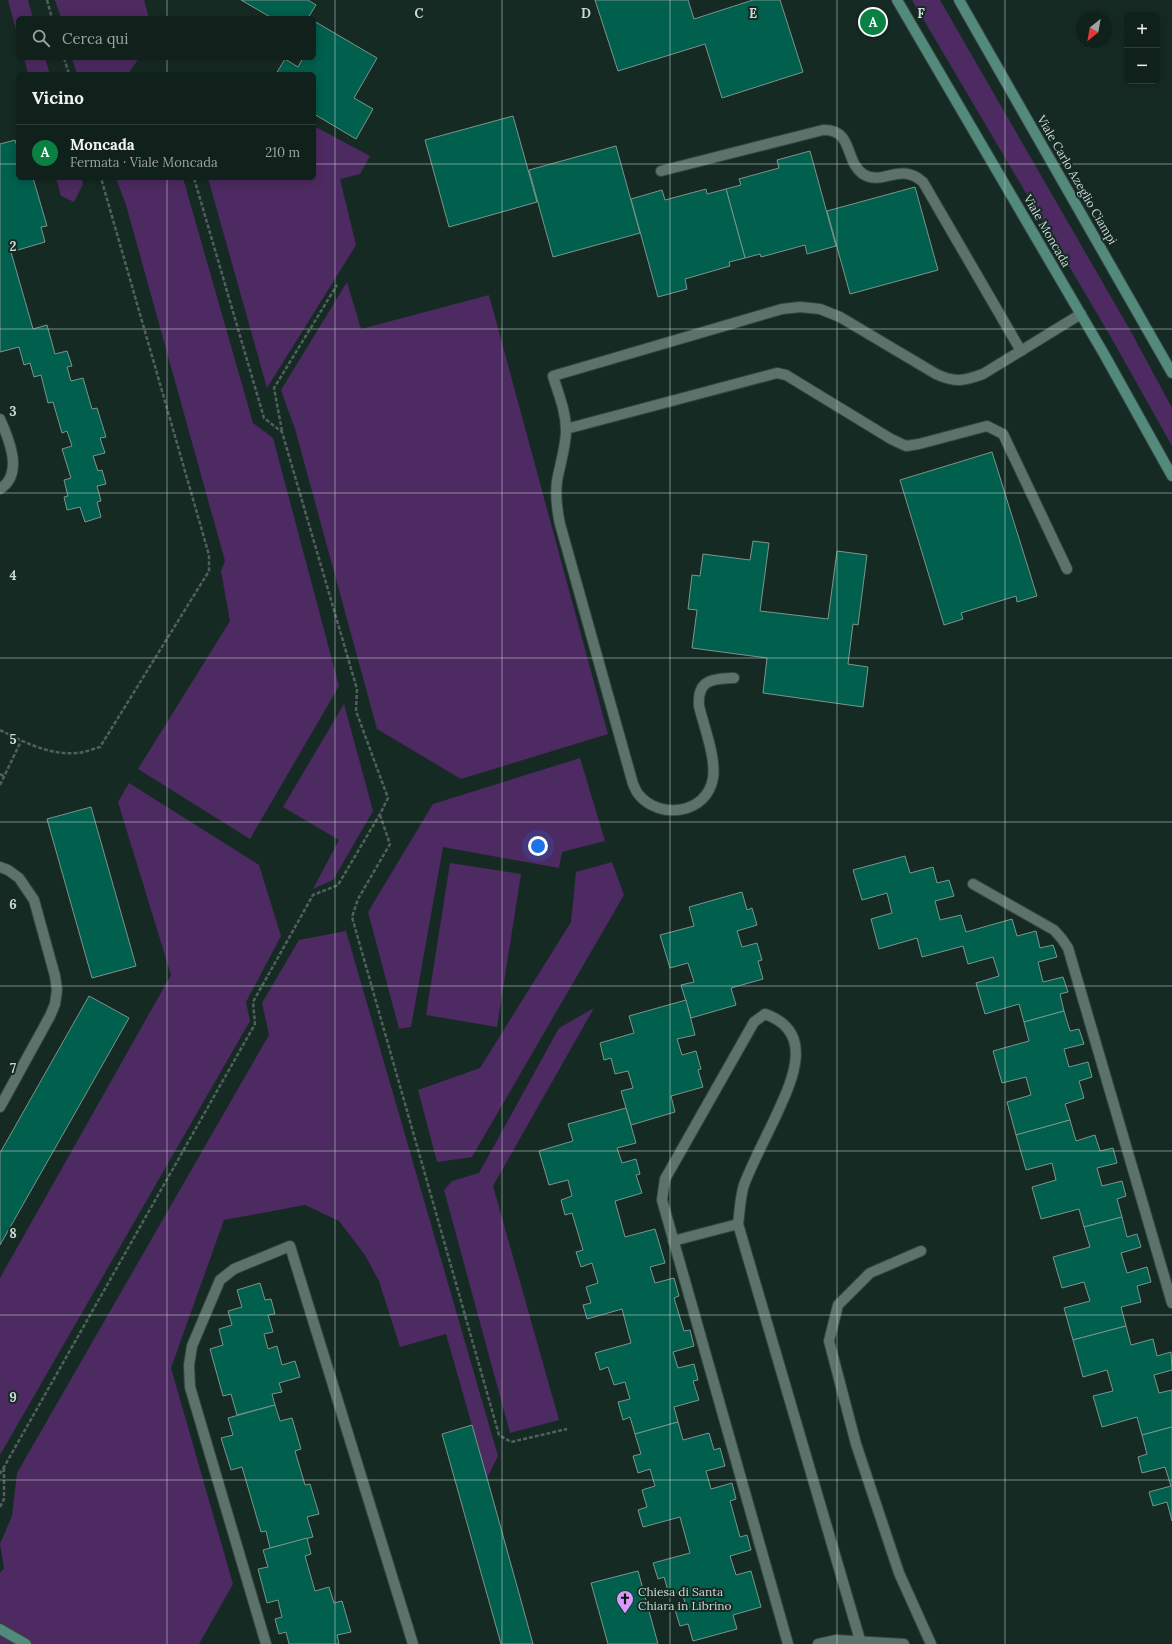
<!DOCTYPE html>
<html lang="it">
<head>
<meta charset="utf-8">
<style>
	body { margin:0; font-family:Lora,serif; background:#192824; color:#f1f3f6 }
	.controls { position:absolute; right:12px; top:12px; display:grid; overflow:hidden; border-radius:6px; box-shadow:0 2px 10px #0003 }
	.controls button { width:36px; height:36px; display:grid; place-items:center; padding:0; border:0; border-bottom:1px solid #303e3a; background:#10201b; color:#f1f3f6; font:20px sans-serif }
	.compass { position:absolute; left:1076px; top:12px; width:36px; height:36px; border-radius:50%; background:#10201b; box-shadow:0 2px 10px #0003; rotate:211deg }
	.you { position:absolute; left:538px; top:846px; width:14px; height:14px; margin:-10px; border:3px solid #fff; border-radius:50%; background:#1a73e8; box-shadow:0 0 0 6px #1a73e833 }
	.badge { display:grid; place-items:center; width:26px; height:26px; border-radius:50%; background:#0b8043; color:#fff; font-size:13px; font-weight:700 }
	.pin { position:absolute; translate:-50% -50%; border:2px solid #fff; box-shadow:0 1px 4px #0006 }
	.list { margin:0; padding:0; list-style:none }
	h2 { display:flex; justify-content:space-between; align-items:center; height:52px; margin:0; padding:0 16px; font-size:17px }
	h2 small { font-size:13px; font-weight:400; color:#9ca3a3 }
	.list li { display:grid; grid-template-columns:26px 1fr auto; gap:12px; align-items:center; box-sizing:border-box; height:56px; padding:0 16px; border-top:1px solid #303e3a }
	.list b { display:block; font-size:15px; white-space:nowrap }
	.list p { margin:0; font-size:13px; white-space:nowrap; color:#9ca3a3 }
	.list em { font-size:13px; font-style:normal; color:#9ca3a3 }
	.icon { flex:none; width:22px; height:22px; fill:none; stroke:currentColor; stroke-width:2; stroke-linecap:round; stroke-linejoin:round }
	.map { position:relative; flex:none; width:1172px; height:1644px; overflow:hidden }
	.search { position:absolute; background:#10201b; box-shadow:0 2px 10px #0003; left:16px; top:16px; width:300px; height:44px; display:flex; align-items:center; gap:10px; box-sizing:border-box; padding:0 14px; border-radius:6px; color:#9ca3a3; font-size:15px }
	.panel { position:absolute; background:#10201b; box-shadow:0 2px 10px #0003; left:16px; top:72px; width:300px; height:108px; border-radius:6px }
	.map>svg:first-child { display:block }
	.green { fill:#4d2a61 }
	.building { fill:#005f4d; stroke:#7c948c }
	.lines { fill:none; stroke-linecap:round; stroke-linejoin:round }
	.service-casing { stroke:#364641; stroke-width:12 }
	.secondary-casing { stroke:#364641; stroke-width:12 }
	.path { stroke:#50615c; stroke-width:2.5; stroke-dasharray:4 2; stroke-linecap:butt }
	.service { stroke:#5c736c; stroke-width:10 }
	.secondary { stroke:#548a7c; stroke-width:10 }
	.grid { fill:none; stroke:#ccd8d4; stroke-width:1; stroke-opacity:0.55 }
	.labels { text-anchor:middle; stroke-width:4; stroke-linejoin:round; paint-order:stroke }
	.street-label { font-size:12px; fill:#ccd8d4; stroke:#162a24 }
	.poi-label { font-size:12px; fill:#ccd8d4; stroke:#162a24; text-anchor:start }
	.grid-label { font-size:13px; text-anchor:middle; font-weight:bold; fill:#ccd8d4; stroke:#162a24; stroke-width:4; stroke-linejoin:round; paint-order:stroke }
</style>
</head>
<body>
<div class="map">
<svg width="1172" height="1644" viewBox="0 0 1172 1644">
	<rect width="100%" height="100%" fill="#162a24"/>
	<!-- green -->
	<g class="green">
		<path d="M8 0H28L33 18H18V37Z"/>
		<path d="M55 0H144L149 18H61Z"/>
		<path d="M912 0H940L1130 330 1172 408V446L1112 339Z"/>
		<path d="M24 58H45L50 74H28Z"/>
		<path d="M72 58H139L128 74H77Z"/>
		<path d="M314 126 370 156 360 174 340 179 356 245 267 388 208 178H314Z"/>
		<path d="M56 178H81L83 184 74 202 61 196Z"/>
		<path d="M116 178H183L253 423 273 438 339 686 250 839 138 769 230 621 221 571 225 561 126 205Z"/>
		<path d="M347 282 361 329 489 295 608 734 461 779 377 729 295 429 281 390Z"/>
		<path d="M344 704 373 811 333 880 313 889 339 840 283 807Z"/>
		<path d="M580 758 605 841 562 852 559 868 443 847 411 1027 399 1029 368 912 433 804Z"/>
		<path d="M129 783 259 865 281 936 246 1002 250 1021 0 1455V1278L171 975 118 802Z"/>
		<path d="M612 862 624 895 472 1157 437 1162 418 1090 480 1068 571 922 576 872Z"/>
		<path d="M450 863 521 874 497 1027 426 1015Z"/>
		<path d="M346 931 498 1456 487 1478 446 1334 400 1347 379 1281 365 1255 339 1221 305 1205 224 1220 171 1368 233 1584 199 1644H0V1573L4 1568 0 1544 12 1516 17 1473 269 1035 262 1003 299 940Z"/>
		<path d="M594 1008 493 1186 559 1420 510 1433 444 1190 452 1181 479 1173 559 1028Z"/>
	</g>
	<!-- building -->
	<g class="building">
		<path d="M241 0H308L316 5 308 18H272Z"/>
		<path d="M595 0H688L694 19 753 0H780L803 72 722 98 705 44 618 71Z"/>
		<path d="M314 21 377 58 354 98 373 109 356 139 314 114V74H276L285 59 298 67 303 58H314Z"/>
		<path d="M513 116 537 202 449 227 425 140Z"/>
		<path d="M15 140 18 150V178H33L47 226 41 227 45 242 11 252 33 329 47 325 55 354 67 351 72 366 67 367 71 381 83 378 92 409 97 408 106 437 100 438 105 453 93 456 98 471 102 470 106 484 97 486 101 501 97 502 101 517 85 522 80 507 67 510 64 497 68 496 64 480 71 478 62 449 72 446 67 431 62 433 53 402 48 403 41 375 34 377 30 363 24 365 19 347 0 352V144Z"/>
		<path d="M616 146 640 233 553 257 529 170Z"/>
		<path d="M810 151 836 246 807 254 805 245 761 257 760 254 745 258 726 189 741 185 739 179 779 168 777 160Z"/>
		<path d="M915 187 938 270 850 294 827 211Z"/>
		<path d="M706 189 707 194 726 189 745 258 729 262 730 266 685 279 687 289 658 297 631 199 662 190 665 200Z"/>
		<path d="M992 452 1037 596 1017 602 1016 596 961 613 963 619 944 625 900 480Z"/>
		<path d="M753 541 769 543 760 611 828 619 837 551 867 555 858 625 853 624 848 664 868 667 863 707 763 693 767 658 692 648 697 610 688 609 692 575 700 576 703 554 750 560Z"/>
		<path d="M91 807 136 966 92 978 47 819Z"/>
		<path d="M905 856 910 873 933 867 937 883 949 880 954 896 935 901 940 920 961 915 966 932 1012 919 1017 936 1036 931 1040 948 1053 945 1057 957 1038 962 1043 982 1063 977 1068 992 1060 994 1064 1011 1024 1022 1019 1004 985 1014 976 983 999 976 993 957 968 964 963 946 922 957 917 938 879 949 871 919 892 913 887 893 862 900 853 870Z"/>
		<path d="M742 892 747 910 752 908 757 925 737 931 742 947 757 943 762 960 758 961 763 979 731 988 736 1005 691 1018 681 985 694 982 688 963 670 968 660 935 694 926 689 907Z"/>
		<path d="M89 996 129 1018 0 1245V1153Z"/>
		<path d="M686 1000 695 1035 677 1039 682 1055 696 1051 701 1069 698 1070 703 1087 671 1096 675 1112 631 1125 621 1091 633 1088 628 1071 615 1074 611 1058 604 1060 600 1043 634 1033 629 1016Z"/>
		<path d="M1064 1011 1070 1031 1079 1029 1084 1044 1064 1049 1069 1067 1088 1062 1092 1077 1079 1081 1084 1098 1065 1104 1070 1120 1016 1135 1007 1102 1031 1095 1026 1077 1002 1083 993 1051 1029 1041 1024 1022Z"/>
		<path d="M626 1108 636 1143 617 1148 622 1163 636 1159 640 1174 636 1175 642 1193 615 1201 625 1237 655 1229 665 1263 650 1267 655 1283 674 1278 679 1296 674 1298 684 1331 690 1330 694 1346 673 1352 678 1368 694 1364 698 1380 693 1381 699 1400 674 1407 678 1422 635 1434 630 1417 623 1420 618 1402 630 1399 625 1382 614 1385 608 1367 600 1370 595 1353 631 1343 622 1309 587 1319 583 1305 591 1303 586 1287 598 1283 592 1263 581 1267 576 1252 583 1250 572 1213 565 1215 561 1200 572 1196 568 1180 549 1185 539 1151 573 1141 568 1124Z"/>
		<path d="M1070 1120 1076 1141 1095 1135 1100 1151 1113 1148 1117 1163 1097 1168 1102 1186 1122 1181 1126 1196 1117 1199 1122 1217 1084 1227 1079 1209 1041 1219 1032 1187 1056 1180 1052 1163 1026 1170 1016 1135Z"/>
		<path d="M1122 1217 1127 1237 1137 1234 1141 1247 1121 1253 1127 1273 1147 1267 1151 1282 1137 1286 1141 1302 1121 1307 1126 1326 1073 1340 1064 1308 1090 1301 1084 1282 1062 1288 1053 1257 1090 1247 1084 1227Z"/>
		<path d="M260 1283 265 1300 271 1299 275 1314 268 1315 273 1332 264 1334 268 1349 277 1346 282 1365 295 1361 300 1377 279 1383 282 1392 272 1394 275 1405 237 1415 231 1394 223 1396 210 1349 223 1345 219 1329 232 1325 228 1311 242 1307 237 1290Z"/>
		<path d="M1126 1326 1131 1345 1153 1339 1157 1356 1171 1352 1172 1370 1154 1375 1159 1393 1172 1390V1427L1142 1435 1137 1417 1102 1427 1093 1396 1113 1391 1107 1370 1083 1377 1073 1340Z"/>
		<path d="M275 1405 280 1421 292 1418 301 1449 295 1451 305 1485 310 1484 319 1514 307 1517 313 1537 270 1548 266 1531 261 1532 242 1467 231 1470 221 1438 233 1435 228 1418Z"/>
		<path d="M678 1422 683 1440 709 1433 714 1450 720 1448 725 1466 706 1471 711 1489 732 1483 736 1499 730 1501 740 1537 747 1535 751 1550 730 1556 736 1575 751 1571 761 1607 733 1615 737 1629 693 1641 688 1624 680 1626 675 1610 686 1607 682 1591 669 1594 664 1577 658 1579 653 1563 690 1553 680 1517 643 1527 638 1510 647 1507 642 1490 655 1486 650 1469 638 1473 633 1456 641 1454 635 1434Z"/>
		<path d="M472 1425 487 1478 533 1644H501L442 1434Z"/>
		<path d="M1172 1427V1521L1167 1502 1153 1506 1149 1492 1171 1486 1165 1467 1142 1473 1138 1457 1147 1454 1142 1435Z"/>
		<path d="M307 1538 311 1554 305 1556 315 1591 329 1587 334 1603 342 1601 351 1632 337 1635 339 1644H289L286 1632 279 1634 275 1619 282 1617 278 1600 267 1603 258 1569 268 1567 263 1550Z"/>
		<path d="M638 1571 658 1644H608L591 1583Z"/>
	</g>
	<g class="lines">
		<defs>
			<g id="service">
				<path d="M661 171 823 130C854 129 844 161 863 174 883 187 899 161 923 182L1021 351"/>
				<path d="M0 419C9 439 24 474 0 489"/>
				<path d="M566 429 777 373 786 375 891 439 906 446 919 444 987 426 1003 434 1067 569"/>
				<path d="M734 678C713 679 697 679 699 706 704 727 716 757 713 778 707 814 660 820 639 795 636 792 635 788 633 784L560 524C557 510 555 496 557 481 560 464 566 447 566 430 566 411 558 393 553 376L782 309 800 307 820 309 840 317 936 374C955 383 964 381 983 374L1081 314"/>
				<path d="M0 867 8 870 19 878 34 900 55 976 57 990 55 1004 50 1016 0 1107"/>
				<path d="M973 884 1054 930 1062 939 1068 948 1172 1303"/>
				<path d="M673 1241 738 1224"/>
				<path d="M921 1251 870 1273 838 1305 829 1341 856 1444 899 1573 931 1644"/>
				<path d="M266 1644 190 1387 189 1365 192 1346 220 1280 234 1269 290 1246 413 1644"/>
				<path d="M788 1644 662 1200 665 1179 754 1022 765 1014C817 1032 791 1083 775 1118 765 1139 754 1160 745 1182 740 1194 740 1211 738 1224L860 1640"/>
				<path d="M818 1644 836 1640 904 1644"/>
			</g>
			<g id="secondary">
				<path d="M897 0 1104 354 1172 476"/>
				<path d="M959 0 1172 373"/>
				<path d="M0 1629 26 1644"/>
			</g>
		</defs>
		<!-- service casing -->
		<use href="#service" class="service-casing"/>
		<!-- secondary casing -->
		<use href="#secondary" class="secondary-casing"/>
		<!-- path -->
		<g class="path">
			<path d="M47 0 52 18"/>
			<path d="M64 58 69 74"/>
			<path d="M282 431 274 388 337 285"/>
			<path d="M0 730C24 742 48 755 76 753 84 753 92 749 100 747L209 571V555L101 178"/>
			<path d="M0 774 4 776"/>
			<path d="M0 785 21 741"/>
			<path d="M380 815 390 844 358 899 352 917 499 1435 511 1442 567 1429"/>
			<path d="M0 1474 255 1024 253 1002 313 895 338 885 380 814 388 798 356 711 357 689 282 432 264 418 194 178"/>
			<path d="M0 1507 4 1499V1468"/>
		</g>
		<!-- service -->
		<use href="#service" class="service"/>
		<!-- secondary -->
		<use href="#secondary" class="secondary"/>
	</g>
	<!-- grid -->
	<path class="grid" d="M167 0V18M335 0V1644M502 0V1644M670 0V1644M837 0V1644M1005 0V1644M167 58V74M0 164H18M314 164H1172M167 178V1644M0 329H1172M0 493H1172M0 658H1172M0 822H1172M0 986H1172M0 1151H1172M0 1315H1172M0 1480H1172"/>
	<!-- icons -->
	<defs>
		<symbol id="church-pin" viewBox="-11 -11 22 30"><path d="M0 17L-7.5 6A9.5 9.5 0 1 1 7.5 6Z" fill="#d59bfa" stroke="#162a24"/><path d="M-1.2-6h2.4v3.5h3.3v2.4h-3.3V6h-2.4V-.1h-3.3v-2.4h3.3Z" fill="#111"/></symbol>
	</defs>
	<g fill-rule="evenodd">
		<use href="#church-pin" x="615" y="1589" width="20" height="27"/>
	</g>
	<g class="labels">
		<!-- street labels -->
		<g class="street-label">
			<text transform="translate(1077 180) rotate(60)" y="4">Viale Carlo Azeglio Ciampi</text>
			<text transform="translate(1047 231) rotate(60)" y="4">Viale Moncada</text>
		</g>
		<!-- poi labels -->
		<g class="poi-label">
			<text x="638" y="1596">Chiesa di Santa<tspan x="638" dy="14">Chiara in Librino</tspan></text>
		</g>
	</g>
	<g class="grid-label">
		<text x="419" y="18">C</text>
		<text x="586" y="18">D</text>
		<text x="753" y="18">E</text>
		<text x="921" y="18">F</text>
		<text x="13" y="251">2</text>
		<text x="13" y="416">3</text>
		<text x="13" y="580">4</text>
		<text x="13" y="744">5</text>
		<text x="13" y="909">6</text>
		<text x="13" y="1073">7</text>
		<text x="13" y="1238">8</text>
		<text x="13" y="1402">9</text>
	</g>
</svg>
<div class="controls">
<button>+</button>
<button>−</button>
</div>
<svg class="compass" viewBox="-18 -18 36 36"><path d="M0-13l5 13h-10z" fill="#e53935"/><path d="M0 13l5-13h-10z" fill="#9ca3a3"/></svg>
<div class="you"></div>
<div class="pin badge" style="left:873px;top:22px">A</div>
<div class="search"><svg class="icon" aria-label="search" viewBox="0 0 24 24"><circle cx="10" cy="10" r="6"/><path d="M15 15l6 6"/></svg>Cerca qui</div>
<section class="panel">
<h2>Vicino<small></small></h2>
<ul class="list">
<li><span class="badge">A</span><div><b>Moncada</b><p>Fermata · Viale Moncada</p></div><em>210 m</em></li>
</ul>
</section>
</div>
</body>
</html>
